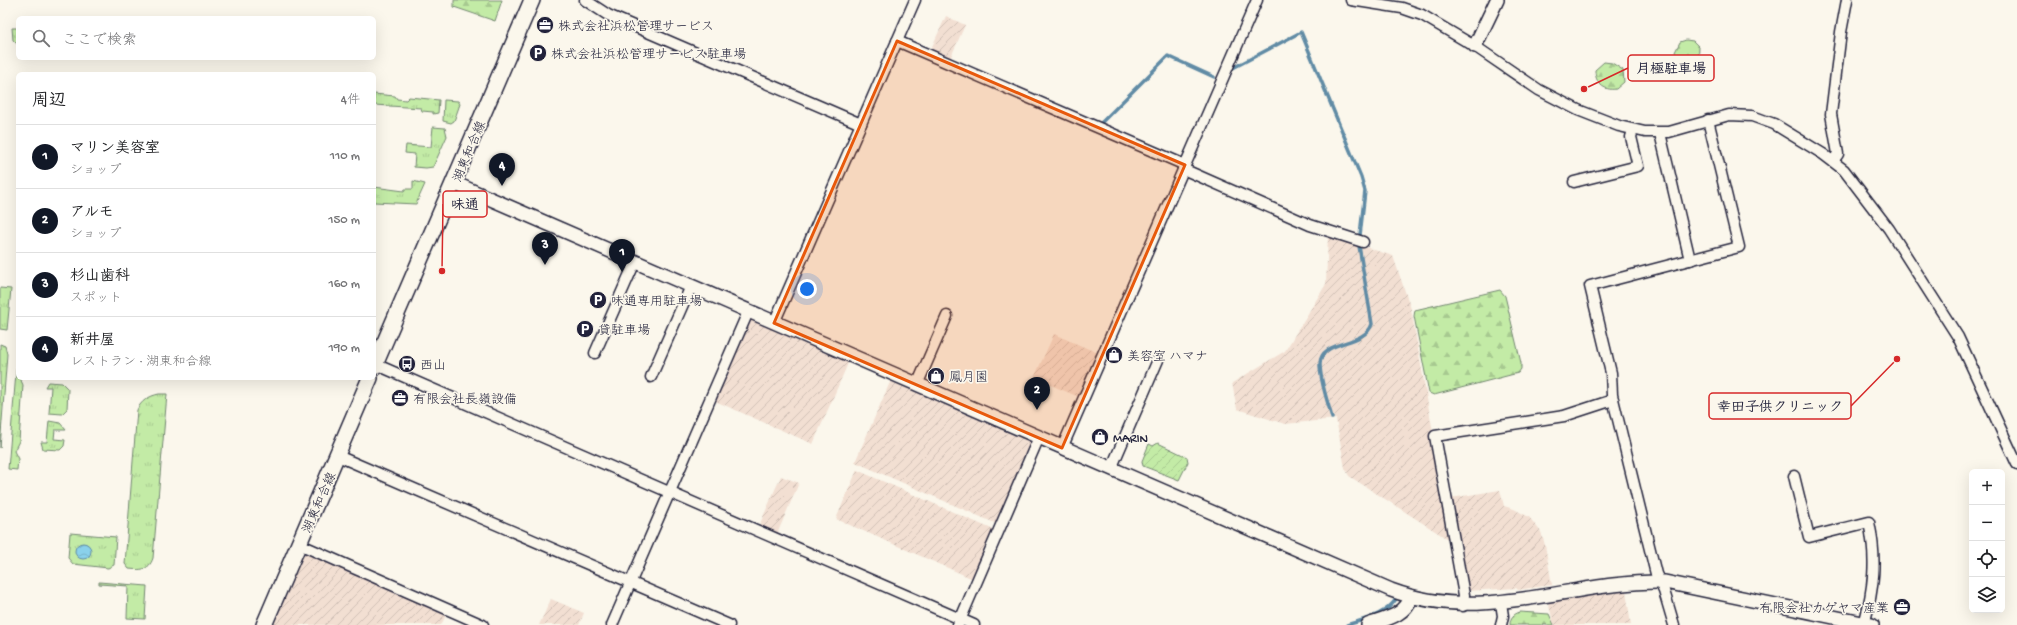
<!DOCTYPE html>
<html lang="ja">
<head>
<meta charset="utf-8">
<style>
	body { margin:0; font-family:"Gochi Hand","Klee One",sans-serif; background:#f6f6f6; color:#202124 }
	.controls { position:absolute; right:12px; bottom:12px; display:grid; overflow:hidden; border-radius:6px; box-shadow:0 4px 16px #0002 }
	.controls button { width:36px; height:36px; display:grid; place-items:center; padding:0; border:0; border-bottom:1px solid #e0e0e0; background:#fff; color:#202124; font:20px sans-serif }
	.you { position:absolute; left:807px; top:289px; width:14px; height:14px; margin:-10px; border:3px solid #fff; border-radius:50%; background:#1a73e8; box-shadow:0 0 0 6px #1a73e833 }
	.badge { display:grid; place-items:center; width:26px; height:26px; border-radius:50%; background:#111827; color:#fff; font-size:13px; font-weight:700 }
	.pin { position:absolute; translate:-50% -33px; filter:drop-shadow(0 1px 2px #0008) }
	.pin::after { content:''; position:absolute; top:21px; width:14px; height:12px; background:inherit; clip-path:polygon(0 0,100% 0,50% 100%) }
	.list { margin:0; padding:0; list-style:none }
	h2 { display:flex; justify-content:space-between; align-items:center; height:52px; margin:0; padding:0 16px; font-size:17px }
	h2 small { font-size:13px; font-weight:400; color:#757577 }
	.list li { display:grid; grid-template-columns:26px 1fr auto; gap:12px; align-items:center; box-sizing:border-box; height:64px; padding:0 16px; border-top:1px solid #e0e0e0 }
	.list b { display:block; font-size:15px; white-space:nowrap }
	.list p { margin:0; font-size:13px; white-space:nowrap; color:#757577 }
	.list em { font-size:13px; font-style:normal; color:#757577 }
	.icon { flex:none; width:22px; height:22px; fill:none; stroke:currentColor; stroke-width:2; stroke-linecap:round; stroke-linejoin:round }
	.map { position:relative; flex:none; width:2017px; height:625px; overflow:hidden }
	.search { position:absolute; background:#fff; box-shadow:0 4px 16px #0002; left:16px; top:16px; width:360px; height:44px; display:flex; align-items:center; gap:10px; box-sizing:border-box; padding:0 14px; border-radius:6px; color:#757577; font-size:15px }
	.panel { position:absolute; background:#fff; box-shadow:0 4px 16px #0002; left:16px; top:72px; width:360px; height:308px; border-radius:6px }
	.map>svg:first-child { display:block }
	.industrial { fill:url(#industrial-furrows) }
	.grass { fill:url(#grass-tufts); stroke:#728670 }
	.forest { fill:url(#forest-firs); stroke:#728670 }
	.garden { fill:url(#garden-furrows); stroke:#728670 }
	.water { fill:url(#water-waves); stroke:#608ba5 }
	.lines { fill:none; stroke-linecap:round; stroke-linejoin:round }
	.stream { stroke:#608ba5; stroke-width:3.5 }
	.minor-casing { stroke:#22223b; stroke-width:13 }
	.tertiary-casing { stroke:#22223b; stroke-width:16 }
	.secondary-casing { stroke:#22223b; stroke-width:18 }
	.minor { stroke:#fbf7ec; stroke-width:10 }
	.tertiary { stroke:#fbf7ec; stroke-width:13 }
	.secondary { stroke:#fbf7ec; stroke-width:15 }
	.marked { fill:#e8590c; fill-opacity:0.2; stroke:#e8590c; stroke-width:3; stroke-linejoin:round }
	.labels { text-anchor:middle; stroke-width:3.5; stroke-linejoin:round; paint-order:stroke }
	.poi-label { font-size:13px; fill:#22223b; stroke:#fbf7ec; text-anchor:start }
	.street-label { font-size:13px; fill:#22223b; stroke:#fbf7ec }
	.leader { fill:none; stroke:#d62828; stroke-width:1.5 }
	.callout-dot { fill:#d62828; stroke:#fbf7ec; stroke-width:1.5 }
	.callout { fill:#fbf7ec; stroke:#d62828; stroke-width:1.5 }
	.callout-label { font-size:14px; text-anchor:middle; font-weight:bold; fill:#22223b }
</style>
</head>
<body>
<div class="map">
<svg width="2017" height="625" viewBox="0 0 2017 625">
	<defs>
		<pattern id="industrial-furrows" width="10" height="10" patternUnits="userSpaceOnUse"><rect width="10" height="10" fill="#f2dfd2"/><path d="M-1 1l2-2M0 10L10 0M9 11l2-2" fill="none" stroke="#cfbfb5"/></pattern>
		<pattern id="grass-tufts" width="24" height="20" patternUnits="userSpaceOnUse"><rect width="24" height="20" fill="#c3eba6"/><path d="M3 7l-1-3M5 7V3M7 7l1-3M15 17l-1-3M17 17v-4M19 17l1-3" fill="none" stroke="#a7c990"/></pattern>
		<pattern id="forest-firs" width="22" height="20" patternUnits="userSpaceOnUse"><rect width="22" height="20" fill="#c3eba6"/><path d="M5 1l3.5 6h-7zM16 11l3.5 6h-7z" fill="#a7c990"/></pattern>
		<pattern id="garden-furrows" width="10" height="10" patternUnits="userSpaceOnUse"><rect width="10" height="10" fill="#c3eba6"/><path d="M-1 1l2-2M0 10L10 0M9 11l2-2" fill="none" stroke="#a7c990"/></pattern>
		<pattern id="water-waves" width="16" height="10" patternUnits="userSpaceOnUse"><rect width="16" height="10" fill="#8ad1eb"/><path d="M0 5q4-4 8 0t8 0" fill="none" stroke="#77b3ca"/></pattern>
	</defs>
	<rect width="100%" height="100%" fill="#fbf7ec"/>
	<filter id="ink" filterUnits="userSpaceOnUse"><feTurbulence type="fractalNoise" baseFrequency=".025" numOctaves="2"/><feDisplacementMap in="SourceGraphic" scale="8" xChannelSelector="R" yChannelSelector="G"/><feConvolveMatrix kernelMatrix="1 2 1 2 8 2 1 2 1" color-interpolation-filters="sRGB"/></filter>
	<g filter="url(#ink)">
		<!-- industrial -->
		<g class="industrial">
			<path d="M946 16 965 25 950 59 930 51Z"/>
			<path d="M1328 235 1393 256 1411 309 1433 432 1430 433 1449 540 1349 476 1345 468 1336 419 1285 424 1237 409 1232 383 1285 351 1326 284Z"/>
			<path d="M750 319 849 361 813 444 715 401Z"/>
			<path d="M1054 334 1098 353 1079 397 1034 378Z"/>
			<path d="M891 380 1030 440 1031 443 997 524 855 462Z"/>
			<path d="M857 470 994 530 973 579 836 519Z"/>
			<path d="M781 476 799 483 777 534 759 526Z"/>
			<path d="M1500 490 1504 506 1514 509 1529 517 1541 532 1545 545 1552 585 1518 590 1516 588 1467 591 1451 498Z"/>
			<path d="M304 550 447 613 441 625H272Z"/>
			<path d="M1626 591 1631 625H1554L1548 602Z"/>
			<path d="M551 599 584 613 579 625H539Z"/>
		</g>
		<!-- grass -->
		<g class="grass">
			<path d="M12 28H18V45L13 40Z"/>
			<path d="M374 94 395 96 397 99 406 100 409 97 439 100 438 113 433 114V112L422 111 421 108 374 105Z"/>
			<path d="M444 100 458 101 460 104 454 121 451 123 443 121Z"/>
			<path d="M433 127 445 128 447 136 433 167 426 168 414 167 415 154 405 153 406 145 431 147Z"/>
			<path d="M413 181 425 184 416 204 374 202V187L404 191 405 189H413Z"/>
			<path d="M0 288 11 289 7 330 0 329Z"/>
			<path d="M0 344 5 346 7 354 0 448Z"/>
			<path d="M18 349V378H20L23 385 19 441 14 451 18 459 17 470 8 469Z"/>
			<path d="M48 382 62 383 68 389 67 409 62 414 49 413 51 387H45Z"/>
			<path d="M159 394H167L153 558C149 571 140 570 129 569L125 564 137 410C141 401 149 396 159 394Z"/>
			<path d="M49 421 60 423 66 430H55L54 439 65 440 64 446 60 450 43 449 41 442H47Z"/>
			<path d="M70 533 116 537 114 565 108 568 73 564 68 558Z"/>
			<path d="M99 582 147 586 145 619 127 618 128 586 99 584Z"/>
		</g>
		<!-- forest -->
		<g class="forest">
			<path d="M454 0H502L495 21 454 7Z"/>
			<path d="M1686 40 1693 41 1699 47 1698 71 1693 76 1685 72 1675 52 1680 42Z"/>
			<path d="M1604 62 1612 63 1623 70 1624 82 1616 89C1604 91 1595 83 1595 70Z"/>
			<path d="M1500 290 1505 296 1521 363V369L1518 373 1434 395 1429 393 1414 316 1415 310Z"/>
			<path d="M1520 612 1549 614 1554 625H1510C1510 617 1514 614 1520 612Z"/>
		</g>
		<!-- garden -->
		<path class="garden" d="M1158 443 1187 457 1188 462 1179 480 1143 466 1142 461 1149 444 1153 446Z"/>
		<!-- water -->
		<circle class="water" cx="83" cy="551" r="8"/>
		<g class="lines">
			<!-- stream -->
			<g class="stream">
				<path d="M1231 69 1301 32 1361 177 1365 191 1360 235"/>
				<path d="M1100 124 1168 56 1214 77"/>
				<path d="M1332 418C1328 402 1320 382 1320 364 1320 339 1365 347 1372 324L1359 246"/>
				<path d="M1347 625C1365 619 1386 615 1396 599"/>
			</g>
			<defs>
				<g id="minor">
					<path d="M585 0 608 15 861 124"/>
					<path d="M1351 0 1402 8 1422 15 1476 47 1539 90 1578 110 1619 126 1645 132H1669L1729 115 1752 116 1774 124 1823 154 1844 170 1889 229 1958 337 2017 464"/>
					<path d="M897 41 1185 165"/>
					<path d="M1660 133 1690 260"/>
					<path d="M1833 161 1838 154 1831 114 1841 32 1847 0"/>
					<path d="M1183 169 1310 225 1363 242"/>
					<path d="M1574 182 1638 166 1631 137 1633 130"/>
					<path d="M774 323 915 0"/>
					<path d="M595 353 635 262"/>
					<path d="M375 364 974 625"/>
					<path d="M651 377 691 286"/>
					<path d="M917 385 947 316"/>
					<path d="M1062 448 1257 0"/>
					<path d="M338 456 729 625"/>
					<path d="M1111 469 1158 360"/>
					<path d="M1794 476 1809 537 1869 522C1877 560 1874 587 1864 625"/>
					<path d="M299 544 483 625"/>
					<path d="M1463 606 1464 595 1435 436 1564 416 1613 400"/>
					<path d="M612 625 748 312"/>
					<path d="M958 625 1039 437"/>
					<path d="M1501 625 1503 616 1501 603"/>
					<path d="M1674 625 1664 591 1656 574 1612 395 1611 373 1590 286 1739 247 1708 120"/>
				</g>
				<g id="tertiary">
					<path d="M1475 46 1497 0"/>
					<path d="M454 183 1391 590C1485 625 1571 580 1665 582L1872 625"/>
					<path d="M1368 625C1385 619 1405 616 1411 597"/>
				</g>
				<g id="secondary">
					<path d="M374 367 532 0"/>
					<path d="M264 625 370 378"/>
				</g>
			</defs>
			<!-- minor casing -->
			<use href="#minor" class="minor-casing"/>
			<!-- tertiary casing -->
			<use href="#tertiary" class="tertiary-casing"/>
			<!-- secondary casing -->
			<use href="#secondary" class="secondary-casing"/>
			<!-- minor -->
			<use href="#minor" class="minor"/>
			<!-- tertiary -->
			<use href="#tertiary" class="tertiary"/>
			<!-- secondary -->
			<use href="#secondary" class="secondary"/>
		</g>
	</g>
	<!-- marked area -->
	<path class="marked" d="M897 41 1185 165 1062 448 774 323Z"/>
	<!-- icons -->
	<defs>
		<symbol id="office-disc" viewBox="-11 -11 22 22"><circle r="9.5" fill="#22223b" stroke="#fbf7ec"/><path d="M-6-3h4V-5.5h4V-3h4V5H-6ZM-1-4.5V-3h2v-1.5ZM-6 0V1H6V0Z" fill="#fff"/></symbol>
		<symbol id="parking-disc" viewBox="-11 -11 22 22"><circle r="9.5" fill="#22223b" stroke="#fbf7ec"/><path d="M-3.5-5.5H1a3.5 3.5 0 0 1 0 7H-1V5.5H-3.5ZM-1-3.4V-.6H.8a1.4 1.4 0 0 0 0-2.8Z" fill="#fff"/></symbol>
		<symbol id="shop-disc" viewBox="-11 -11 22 22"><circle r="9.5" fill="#22223b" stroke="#fbf7ec"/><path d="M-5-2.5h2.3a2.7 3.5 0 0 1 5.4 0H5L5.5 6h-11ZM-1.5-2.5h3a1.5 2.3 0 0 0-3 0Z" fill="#fff"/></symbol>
		<symbol id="bus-disc" viewBox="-11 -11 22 22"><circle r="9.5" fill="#22223b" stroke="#fbf7ec"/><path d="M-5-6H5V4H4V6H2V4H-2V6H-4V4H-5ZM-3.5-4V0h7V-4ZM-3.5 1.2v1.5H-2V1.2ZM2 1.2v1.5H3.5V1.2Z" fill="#fff"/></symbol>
	</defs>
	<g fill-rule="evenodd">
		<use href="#office-disc" x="535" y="15" width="20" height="20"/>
		<use href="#parking-disc" x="528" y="43" width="20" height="20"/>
		<use href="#parking-disc" x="588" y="290" width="20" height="20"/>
		<use href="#parking-disc" x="575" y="319" width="20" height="20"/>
		<use href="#shop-disc" x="1104" y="345" width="20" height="20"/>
		<use href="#bus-disc" x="397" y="354" width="20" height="20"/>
		<use href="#shop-disc" x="926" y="366" width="20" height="20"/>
		<use href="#office-disc" x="390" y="388" width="20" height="20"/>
		<use href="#shop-disc" x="1090" y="427" width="20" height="20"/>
		<use href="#office-disc" x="1892" y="597" width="20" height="20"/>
	</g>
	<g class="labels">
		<!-- poi labels -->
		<g class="poi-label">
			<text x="558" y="30">株式会社浜松管理サービス</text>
			<text x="551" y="58">株式会社浜松管理サービス駐車場</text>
			<text x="611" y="305">味通専用駐車場</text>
			<text x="598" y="334">貸駐車場</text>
			<text x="1127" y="360">美容室 ハマナ</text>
			<text x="420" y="369">西山</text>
			<text x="949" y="381">鳳月園</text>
			<text x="413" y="403">有限会社長嶺設備</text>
			<text x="1113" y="442">MARIN</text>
			<text x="1889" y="612" text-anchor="end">有限会社カゲヤマ産業</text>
		</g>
		<!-- street labels -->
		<g class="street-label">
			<text transform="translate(468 151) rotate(-67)" y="5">湖東和合線</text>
			<text transform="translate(318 502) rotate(-66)" y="5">湖東和合線</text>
		</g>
	</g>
	<!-- callouts -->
	<path class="leader" d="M1584 89L1628 68M442 271L443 204M1897 359L1851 406"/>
	<g class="callout-dot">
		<circle cx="1584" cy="89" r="4"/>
		<circle cx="442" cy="271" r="4"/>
		<circle cx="1897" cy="359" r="4"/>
	</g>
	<g class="callout">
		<rect x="1628" y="55" width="86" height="26" rx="4"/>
		<rect x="443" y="191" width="44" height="26" rx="4"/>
		<rect x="1709" y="393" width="142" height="26" rx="4"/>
	</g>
	<g class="callout-label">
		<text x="1671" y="73">月極駐車場</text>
		<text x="465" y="209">味通</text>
		<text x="1780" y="411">幸田子供クリニック</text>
	</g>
</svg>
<div class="controls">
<button>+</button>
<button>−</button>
<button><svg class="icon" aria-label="locate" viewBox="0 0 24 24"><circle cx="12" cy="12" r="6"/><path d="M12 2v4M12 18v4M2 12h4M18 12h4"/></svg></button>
<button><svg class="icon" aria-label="layers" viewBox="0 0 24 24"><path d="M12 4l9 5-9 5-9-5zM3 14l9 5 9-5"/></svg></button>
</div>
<div class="you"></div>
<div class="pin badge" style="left:622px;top:272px">1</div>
<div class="pin badge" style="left:1037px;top:410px">2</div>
<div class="pin badge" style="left:545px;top:265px">3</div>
<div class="pin badge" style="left:502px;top:186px">4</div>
<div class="search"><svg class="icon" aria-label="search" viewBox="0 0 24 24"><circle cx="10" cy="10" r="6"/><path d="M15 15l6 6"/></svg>ここで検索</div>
<section class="panel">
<h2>周辺<small>4件</small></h2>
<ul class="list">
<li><span class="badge">1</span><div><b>マリン美容室</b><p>ショップ</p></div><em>110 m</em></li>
<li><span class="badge">2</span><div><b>アルモ</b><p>ショップ</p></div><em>150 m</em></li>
<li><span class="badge">3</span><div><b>杉山歯科</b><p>スポット</p></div><em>160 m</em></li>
<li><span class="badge">4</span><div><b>新井屋</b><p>レストラン · 湖東和合線</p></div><em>190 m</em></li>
</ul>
</section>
</div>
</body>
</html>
